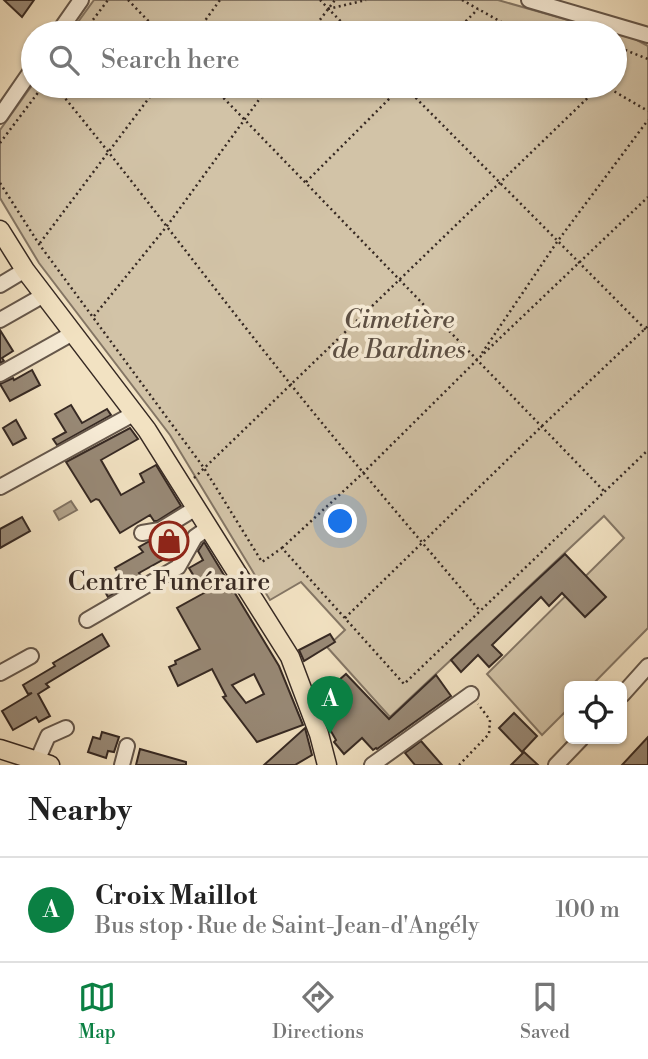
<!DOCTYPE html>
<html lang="en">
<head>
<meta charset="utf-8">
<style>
	body { margin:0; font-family:"Libre Bodoni",serif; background:#f2f2f2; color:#222 }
	.controls { position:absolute; right:21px; bottom:21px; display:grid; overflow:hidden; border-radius:10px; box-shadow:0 2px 5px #0004 }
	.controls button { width:63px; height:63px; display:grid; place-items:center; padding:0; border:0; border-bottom:2px solid #e0e0e0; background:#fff; color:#222; font:35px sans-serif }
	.you { position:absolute; left:341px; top:522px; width:24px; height:24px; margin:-18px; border:5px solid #fff; border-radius:50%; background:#1a73e8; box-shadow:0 0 0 10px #1a73e833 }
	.badge { display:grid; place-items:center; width:46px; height:46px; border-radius:50%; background:#0b8043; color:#fff; font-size:23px; font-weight:700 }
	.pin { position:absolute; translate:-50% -58px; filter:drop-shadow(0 2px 4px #0008) }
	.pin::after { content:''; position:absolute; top:37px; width:24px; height:21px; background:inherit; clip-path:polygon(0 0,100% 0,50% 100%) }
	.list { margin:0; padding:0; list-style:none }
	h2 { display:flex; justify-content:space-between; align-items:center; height:91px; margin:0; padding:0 28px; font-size:30px }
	h2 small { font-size:23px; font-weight:400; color:#767676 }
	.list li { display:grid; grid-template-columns:46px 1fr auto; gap:21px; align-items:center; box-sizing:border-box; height:105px; padding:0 28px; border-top:2px solid #e0e0e0 }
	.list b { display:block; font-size:26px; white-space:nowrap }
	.list p { margin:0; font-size:23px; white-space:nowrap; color:#767676 }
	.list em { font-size:23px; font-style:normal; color:#767676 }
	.icon { flex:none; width:38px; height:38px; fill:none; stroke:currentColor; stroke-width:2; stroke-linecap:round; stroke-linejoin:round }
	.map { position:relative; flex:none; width:648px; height:765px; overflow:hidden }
	.search { position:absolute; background:#fff; box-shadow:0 2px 5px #0004; left:21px; right:21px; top:21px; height:77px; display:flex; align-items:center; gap:18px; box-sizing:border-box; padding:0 24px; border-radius:38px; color:#767676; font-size:26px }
	.sheet { height:196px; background:#fff }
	nav { display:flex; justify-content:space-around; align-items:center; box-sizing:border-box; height:98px; border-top:2px solid #e0e0e0; background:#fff; font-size:19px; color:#767676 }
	nav a { display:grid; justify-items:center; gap:4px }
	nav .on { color:#0b8043 }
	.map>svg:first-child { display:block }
	.green { fill:#d2c3a7; stroke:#847665; stroke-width:2 }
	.water { fill:#b2a38c; stroke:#807262; stroke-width:2 }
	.building { fill:#988976; stroke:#362923; stroke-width:2; fill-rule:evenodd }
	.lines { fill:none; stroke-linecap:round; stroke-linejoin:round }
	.minor-casing { stroke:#65574b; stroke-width:18 }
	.major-casing { stroke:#362923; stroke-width:21 }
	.path { stroke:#362923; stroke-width:2.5; stroke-dasharray:2 3.5; stroke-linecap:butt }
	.minor { stroke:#f7ecd7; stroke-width:14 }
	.major { stroke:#f2e2c2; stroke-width:18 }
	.labels { text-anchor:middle; stroke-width:7; stroke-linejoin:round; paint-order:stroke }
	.park-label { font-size:26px; font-style:italic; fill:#5d5044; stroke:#f7ecd7 }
	.poi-label { font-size:26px; fill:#362923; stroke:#f7ecd7 }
</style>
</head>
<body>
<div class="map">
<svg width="648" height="765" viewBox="0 0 648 765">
	<rect width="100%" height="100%" fill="#f2e2c2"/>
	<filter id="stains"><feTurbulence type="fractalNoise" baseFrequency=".00286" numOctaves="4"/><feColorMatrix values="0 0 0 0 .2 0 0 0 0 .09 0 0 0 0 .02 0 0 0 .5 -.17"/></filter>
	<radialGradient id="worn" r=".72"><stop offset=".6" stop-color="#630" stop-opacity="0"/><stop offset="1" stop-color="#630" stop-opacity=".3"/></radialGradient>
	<!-- green -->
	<path class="green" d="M94 0H498L635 39 648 46V628L591 686H569V708L542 735 487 674 624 538 604 516 390 717 327 647 345 630 301 582 270 600 170 435 39 263 0 198V130L33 84V86H615V33H70Z"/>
	<!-- water -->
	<path class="water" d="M71 501 77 510 59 520 54 511Z"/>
	<!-- building -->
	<g class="building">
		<path d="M4 0H34L22 17Z"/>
		<path d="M0 330 13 351 2 358 4 361 0 363Z"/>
		<path d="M32 370 40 385 10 401 0 384 13 378 14 380Z"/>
		<path d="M71 405 82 423 107 409 111 415 57 445 53 439 66 432 55 414Z"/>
		<path d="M16 420 26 438 13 445 3 428Z"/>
		<path d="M130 428 138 439 101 460 121 495 144 482 140 474 156 465 181 506 157 521H154L150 515 120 533 99 500 96 499 91 502 66 462Z"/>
		<path d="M22 517 30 531 0 548V529Z"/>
		<path d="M177 531 181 537 175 553 139 573 142 577 108 597 102 586 120 577 115 568 143 552 139 547 148 542 165 538Z"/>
		<path d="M204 542 279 666 303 725 257 742 223 697 226 696 212 669 178 686 169 667 176 664 175 661 200 649 177 608 204 593 189 568 203 560 198 551ZM254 674 264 694 246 703 232 685Z"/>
		<path d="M565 554 606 597 585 617 562 593 549 606 541 597 492 645 502 655 489 667 478 655 461 672 451 660Z"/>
		<path d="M102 634 109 646 46 684 49 687 38 694 50 716 39 722 36 717 13 730 2 711 32 693 28 694 23 685 55 666 53 663Z"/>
		<path d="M330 634 335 642 304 661 299 650Z"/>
		<path d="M346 674 389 719 436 675 451 696 377 749 376 748 373 750 362 738 344 754 334 742 336 740 328 726 342 715 324 693Z"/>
		<path d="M514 713 537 736 522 752 499 728Z"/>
		<path d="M305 728 312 755 295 765H264Z"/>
		<path d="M102 732 119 737 114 752 108 751 106 758 88 752 93 737 100 739Z"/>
		<path d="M648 737V765H622Z"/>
		<path d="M421 741 442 765H415L405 753Z"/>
		<path d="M140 749 186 762V765H136Z"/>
		<path d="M524 752 538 765H511Z"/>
	</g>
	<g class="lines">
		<defs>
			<g id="minor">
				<path d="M529 0 648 35"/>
				<path d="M58 33 81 0"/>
				<path d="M0 116 33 68"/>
				<path d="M0 285 25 270"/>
				<path d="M0 320 44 295"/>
				<path d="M0 374 73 333"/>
				<path d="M0 487 135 413"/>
				<path d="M142 533 160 530 196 508"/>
				<path d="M87 620 178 567 195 537 208 528"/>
				<path d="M0 673 31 656"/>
				<path d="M622 695 648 666"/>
				<path d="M37 761 48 736 66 728"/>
				<path d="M122 765 127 746"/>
				<path d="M372 765 471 694"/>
				<path d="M556 765 581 739"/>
			</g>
			<g id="major">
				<path d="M0 230 25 270 147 430 290 657 319 734 327 765"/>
				<path d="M0 749 50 765"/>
			</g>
		</defs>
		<!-- minor casing -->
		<use href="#minor" class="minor-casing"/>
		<!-- major casing -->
		<use href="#major" class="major-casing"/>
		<!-- path -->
		<g class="path">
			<path d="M128 0 160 33"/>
			<path d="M320 0 352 33"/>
			<path d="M462 0 521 33"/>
			<path d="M328 9 366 0"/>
			<path d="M83 33 108 0"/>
			<path d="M196 33 220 0"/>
			<path d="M310 33 335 0"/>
			<path d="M454 33 478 9"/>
			<path d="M615 46 648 59"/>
			<path d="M55 86C136 184 212 287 292 386 353 462 417 536 480 611"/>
			<path d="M212 86 604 491"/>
			<path d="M404 86 648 332"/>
			<path d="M605 86 648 111"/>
			<path d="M0 143 43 86"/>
			<path d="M306 182 402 86"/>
			<path d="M0 183 39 244 204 468 262 562 282 548 404 684 648 450"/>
			<path d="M40 243 158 86"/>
			<path d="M94 316 167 226 269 86"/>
			<path d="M482 353 557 242 648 120"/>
			<path d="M194 478 600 86"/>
			<path d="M282 548 363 473 478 359 648 197"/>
			<path d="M345 618 542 426 648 326"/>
			<path d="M459 765 489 734 490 720 478 704"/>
		</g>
		<!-- minor -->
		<use href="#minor" class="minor"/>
		<!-- major -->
		<use href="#major" class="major"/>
	</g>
	<!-- icons -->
	<defs>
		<symbol id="shop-ring" viewBox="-11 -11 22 22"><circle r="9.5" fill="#f7ecd7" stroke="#8f2418" stroke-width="1.5"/><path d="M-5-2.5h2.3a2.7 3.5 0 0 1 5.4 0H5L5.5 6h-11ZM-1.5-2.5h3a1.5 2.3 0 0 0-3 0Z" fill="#8f2418"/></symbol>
	</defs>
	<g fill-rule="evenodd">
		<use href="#shop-ring" x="147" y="519" width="44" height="44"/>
	</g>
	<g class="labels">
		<!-- park labels -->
		<g class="park-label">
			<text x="399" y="328">Cimetière<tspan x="399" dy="30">de Bardines</tspan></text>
		</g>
		<!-- poi labels -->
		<g class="poi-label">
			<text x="169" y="590">Centre Funéraire</text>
		</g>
	</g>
	<rect width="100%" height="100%" filter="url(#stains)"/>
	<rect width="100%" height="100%" fill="url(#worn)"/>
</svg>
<div class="controls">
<button><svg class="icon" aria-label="locate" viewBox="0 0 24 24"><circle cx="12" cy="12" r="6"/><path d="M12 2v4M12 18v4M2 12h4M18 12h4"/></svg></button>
</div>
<div class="you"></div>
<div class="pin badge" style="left:330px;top:734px">A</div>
<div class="search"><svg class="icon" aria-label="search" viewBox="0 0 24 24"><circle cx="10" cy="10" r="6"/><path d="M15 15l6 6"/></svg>Search here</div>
</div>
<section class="sheet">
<h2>Nearby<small></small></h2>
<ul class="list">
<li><span class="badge">A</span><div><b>Croix Maillot</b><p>Bus stop · Rue de Saint-Jean-d'Angély</p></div><em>100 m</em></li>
</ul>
</section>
<nav>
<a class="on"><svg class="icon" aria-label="map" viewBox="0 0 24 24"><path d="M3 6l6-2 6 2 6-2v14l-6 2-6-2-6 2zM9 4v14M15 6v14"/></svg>Map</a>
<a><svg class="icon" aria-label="directions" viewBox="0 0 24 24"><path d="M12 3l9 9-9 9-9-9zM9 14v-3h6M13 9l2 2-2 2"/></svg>Directions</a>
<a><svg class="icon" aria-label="saved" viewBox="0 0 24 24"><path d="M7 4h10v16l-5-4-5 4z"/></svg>Saved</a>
</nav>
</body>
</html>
